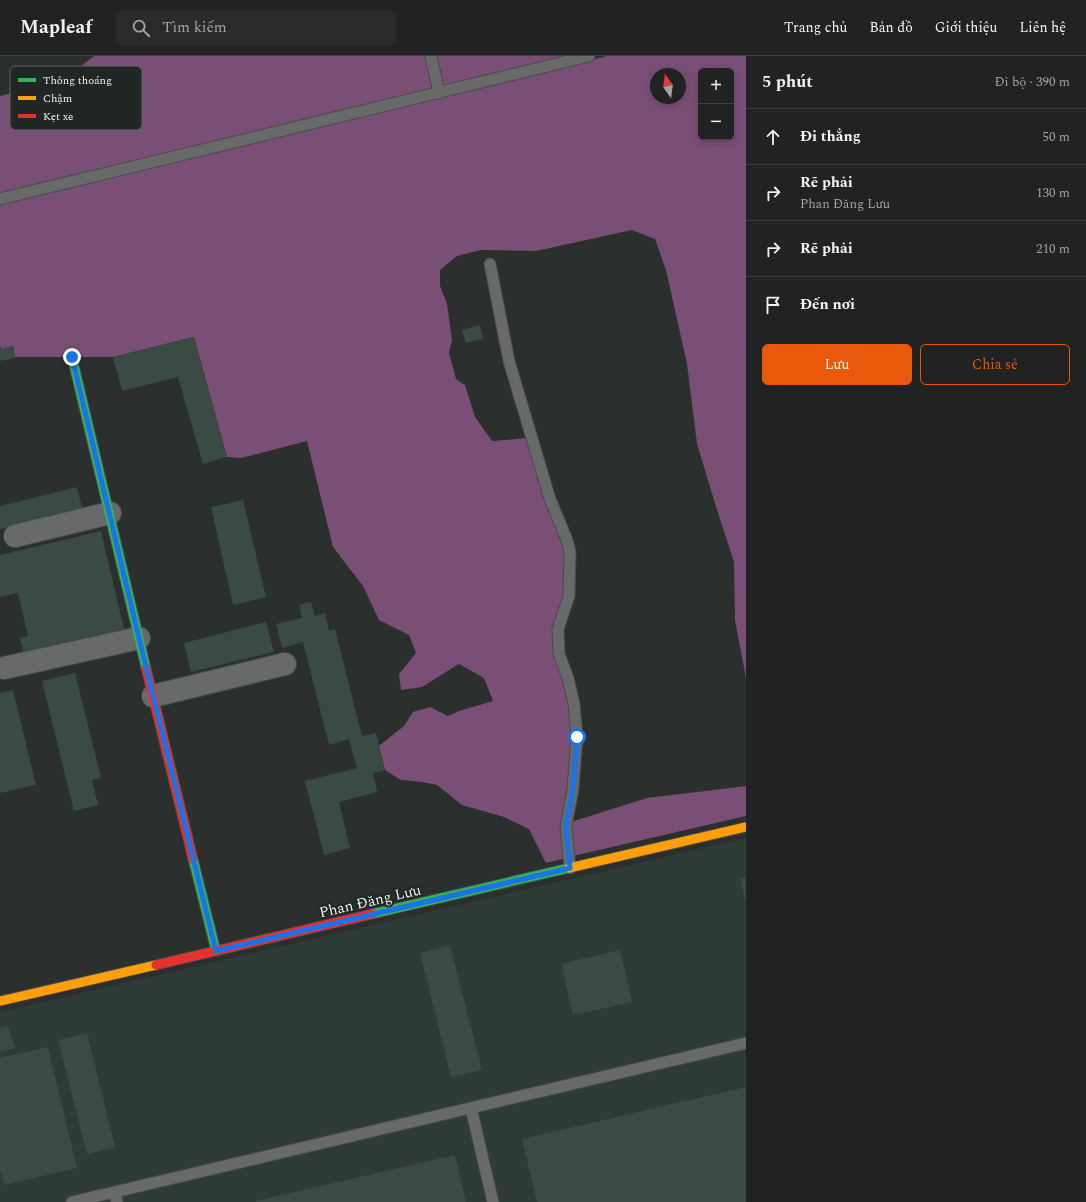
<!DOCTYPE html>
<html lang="vi">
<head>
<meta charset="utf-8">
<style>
	body { margin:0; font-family:Spectral,serif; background:#282b2a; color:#f1f3f6 }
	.controls { position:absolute; right:12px; top:12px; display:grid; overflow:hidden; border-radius:6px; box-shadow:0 2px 10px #0003 }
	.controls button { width:36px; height:36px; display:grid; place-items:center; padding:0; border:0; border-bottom:1px solid #3d4040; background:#202322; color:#f1f3f6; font:20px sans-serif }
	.compass { position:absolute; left:650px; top:12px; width:36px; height:36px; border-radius:50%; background:#202322; box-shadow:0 2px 10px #0003; rotate:346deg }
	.stop { position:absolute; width:12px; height:12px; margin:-9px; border:3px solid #1a73e8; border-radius:50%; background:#fff }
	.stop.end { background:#1a73e8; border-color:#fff; box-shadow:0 1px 4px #0008 }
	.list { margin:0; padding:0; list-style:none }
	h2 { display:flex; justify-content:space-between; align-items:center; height:52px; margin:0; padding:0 16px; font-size:17px }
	h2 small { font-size:13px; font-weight:400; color:#a2a4a5 }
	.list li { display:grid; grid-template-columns:26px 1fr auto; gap:12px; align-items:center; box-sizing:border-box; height:56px; padding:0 16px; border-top:1px solid #3d4040 }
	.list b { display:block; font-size:15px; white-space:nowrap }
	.list p { margin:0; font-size:13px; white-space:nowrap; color:#a2a4a5 }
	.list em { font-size:13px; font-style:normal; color:#a2a4a5 }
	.actions { display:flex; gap:8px; padding:12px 16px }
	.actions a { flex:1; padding:9px 0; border:1px solid #ea580c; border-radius:6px; text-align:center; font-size:14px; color:#ea580c }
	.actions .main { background:#ea580c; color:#fff }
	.icon { flex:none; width:22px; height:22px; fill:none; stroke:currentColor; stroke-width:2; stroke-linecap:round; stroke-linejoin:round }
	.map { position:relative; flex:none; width:746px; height:1146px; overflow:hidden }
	header { display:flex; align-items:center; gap:24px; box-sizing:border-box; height:56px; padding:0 20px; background:#202322; border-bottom:1px solid #3d4040 }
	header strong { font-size:19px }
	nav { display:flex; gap:22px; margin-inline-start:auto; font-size:14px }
	.search { width:280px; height:36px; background:#282b2a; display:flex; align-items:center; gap:10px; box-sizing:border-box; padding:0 14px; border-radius:6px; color:#a2a4a5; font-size:15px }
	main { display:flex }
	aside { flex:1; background:#202322 }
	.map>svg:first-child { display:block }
	.built { fill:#2f3b37 }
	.forest { fill:#794f76; fill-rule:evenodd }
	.building { fill:#3a4a45 }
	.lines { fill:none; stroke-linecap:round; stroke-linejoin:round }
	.lane-casing { stroke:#484b4a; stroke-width:13 }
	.street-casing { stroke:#484b4a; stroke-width:24 }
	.fast-casing { stroke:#484b4a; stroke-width:11 }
	.slow-casing { stroke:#484b4a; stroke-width:11 }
	.jam-casing { stroke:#484b4a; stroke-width:11 }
	.lane { stroke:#676a68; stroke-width:11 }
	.street { stroke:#676a68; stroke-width:22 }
	.fast { stroke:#30b455; stroke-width:9 }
	.slow { stroke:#ff9f0a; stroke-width:9 }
	.jam { stroke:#e5322d; stroke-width:9 }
	.route { stroke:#1a73e8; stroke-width:5 }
	.labels { text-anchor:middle; stroke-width:4; stroke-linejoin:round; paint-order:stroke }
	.street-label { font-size:15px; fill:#eef2f1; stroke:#212725 }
	.key { fill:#212725; stroke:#5e6462; stroke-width:1 }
	.key-label { font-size:11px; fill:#eef2f1 }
</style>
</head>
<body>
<header>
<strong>Mapleaf</strong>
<div class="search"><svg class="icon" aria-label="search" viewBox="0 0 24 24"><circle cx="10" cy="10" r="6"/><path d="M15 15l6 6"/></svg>Tìm kiếm</div>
<nav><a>Trang chủ</a><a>Bản đồ</a><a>Giới thiệu</a><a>Liên hệ</a></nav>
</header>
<main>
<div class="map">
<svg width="746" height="1146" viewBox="0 0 746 1146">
	<rect width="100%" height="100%" fill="#2b2f2d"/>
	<!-- built -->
	<path class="built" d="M746 782V1146H0V956Z"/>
	<!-- forest -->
	<g class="forest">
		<path d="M94 0H427L434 34 0 139V40L63 24Z"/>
		<path d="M436 0H570L442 32Z"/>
		<path d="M607 0H746V622L735 564 734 506 718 457 697 388 687 308 666 214 655 183 632 174 536 195 481 194 457 200 440 214V230L447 248 452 284 449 297 456 323 465 329 475 361 492 385 528 382 563 484 566 496 565 539 554 571 571 648 573 680 566 802 546 807 529 773 504 761 462 749 437 729 422 726 401 724 385 714 379 690 404 670 413 656 430 651 448 660 459 655 493 645 484 622 459 608 422 631 401 634 399 618 416 597 409 579 379 564 363 530 333 491 307 385 241 402 227 401 194 281 113 301H15L13 290 1 293 0 289V147L439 42ZM701 15H731V81H701ZM656 18H680V42H656Z"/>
		<path d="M746 730V760L573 800 571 766 647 742Z"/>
	</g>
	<!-- building -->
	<g class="building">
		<path d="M480 269 483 283 466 287 462 274Z"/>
		<path d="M194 281 227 401 203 408 178 321 122 335 113 301Z"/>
		<path d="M13 290 15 302 0 305V293Z"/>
		<path d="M77 431 82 452 0 473V450Z"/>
		<path d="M243 444 266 541 233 549 211 451Z"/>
		<path d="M101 475 124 573 23 596 20 582 28 580 18 537 0 541V499Z"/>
		<path d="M311 546 315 560 325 557 329 575 335 573 362 680 376 677 385 714 373 717 377 736 339 746 350 792 324 799 305 725 357 712 349 683 329 689 303 586 282 592 276 568 302 562 299 549Z"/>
		<path d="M266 566 274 596 191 616 184 587Z"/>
		<path d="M75 617 101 722 92 724 98 749 74 755 42 625Z"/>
		<path d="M13 634 36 729 0 737V637Z"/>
		<path d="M746 821V845H745L740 822Z"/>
		<path d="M450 889 482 1014 451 1021 420 897Z"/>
		<path d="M620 894 632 946 573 959 561 908Z"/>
		<path d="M8 970 15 992 0 996V972Z"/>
		<path d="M87 977 115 1091 87 1098 58 984Z"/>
		<path d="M48 991 77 1112 4 1129 0 1113V1002Z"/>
		<path d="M746 1031V1146H537L522 1083Z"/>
		<path d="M455 1099 466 1146H256V1145Z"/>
	</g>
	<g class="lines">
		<defs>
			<g id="lane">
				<path d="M431 0 439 37"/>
				<path d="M0 143 589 0"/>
				<path d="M490 208 509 305 550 443 567 484 570 496 569 540 558 573 559 598 568 622 574 648 577 681 573 733 566 770 570 812"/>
				<path d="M471 1052 493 1146"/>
				<path d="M115 1136 117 1146"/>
				<path d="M72 1146 746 987"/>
			</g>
			<g id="street">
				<path d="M15 480 110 457"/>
				<path d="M4 612 139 582"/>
				<path d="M153 640 285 608"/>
			</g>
			<g id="fast">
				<path d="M72 301 146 612"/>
				<path d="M193 803 216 895"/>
				<path d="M372 858 569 812"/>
			</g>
			<g id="slow">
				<path d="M569 812 746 771"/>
				<path d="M0 945 156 909"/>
			</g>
			<g id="jam">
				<path d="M146 612 193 803"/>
				<path d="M156 909 372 858"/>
			</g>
		</defs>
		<!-- lane casing -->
		<use href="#lane" class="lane-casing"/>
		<!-- street casing -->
		<use href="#street" class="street-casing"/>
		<!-- fast casing -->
		<use href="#fast" class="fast-casing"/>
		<!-- slow casing -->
		<use href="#slow" class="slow-casing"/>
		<!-- jam casing -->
		<use href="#jam" class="jam-casing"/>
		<!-- lane -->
		<use href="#lane" class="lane"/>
		<!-- street -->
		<use href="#street" class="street"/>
		<!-- fast -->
		<use href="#fast" class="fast"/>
		<!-- slow -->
		<use href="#slow" class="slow"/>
		<!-- jam -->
		<use href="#jam" class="jam"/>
	</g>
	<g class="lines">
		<!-- route -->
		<path class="route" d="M72 301 139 582 216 895 570 812 566 770 573 733 577 681"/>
	</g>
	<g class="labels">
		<!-- street labels -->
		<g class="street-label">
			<text transform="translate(370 845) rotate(-13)" y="5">Phan Đăng Lưu</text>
		</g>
	</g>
	<!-- legend -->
	<rect x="10" y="10" width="132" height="64" rx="6" class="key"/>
	<rect x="18" y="22" width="18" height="4" fill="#30b455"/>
	<rect x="18" y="40" width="18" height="4" fill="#ff9f0a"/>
	<rect x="18" y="58" width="18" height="4" fill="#e5322d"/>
	<g class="key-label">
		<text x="43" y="28">Thông thoáng</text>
		<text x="43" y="46">Chậm</text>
		<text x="43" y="64">Kẹt xe</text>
	</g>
</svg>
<div class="controls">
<button>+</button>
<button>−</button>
</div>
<svg class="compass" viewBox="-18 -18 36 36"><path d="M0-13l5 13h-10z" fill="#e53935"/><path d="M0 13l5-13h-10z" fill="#a2a4a5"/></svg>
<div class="stop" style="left:577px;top:681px"></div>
<div class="stop end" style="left:72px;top:301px"></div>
</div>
<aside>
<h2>5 phút<small>Đi bộ · 390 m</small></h2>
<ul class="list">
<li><svg class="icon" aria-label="ahead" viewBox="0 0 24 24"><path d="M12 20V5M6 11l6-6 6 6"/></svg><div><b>Đi thẳng</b></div><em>50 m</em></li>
<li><svg class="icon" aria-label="right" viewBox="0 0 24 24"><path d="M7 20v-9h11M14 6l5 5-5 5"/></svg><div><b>Rẽ phải</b><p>Phan Đăng Lưu</p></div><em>130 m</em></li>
<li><svg class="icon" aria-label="right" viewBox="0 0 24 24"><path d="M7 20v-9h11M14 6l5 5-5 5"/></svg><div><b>Rẽ phải</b></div><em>210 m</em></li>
<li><svg class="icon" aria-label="arrive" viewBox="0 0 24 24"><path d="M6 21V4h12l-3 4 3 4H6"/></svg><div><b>Đến nơi</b></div></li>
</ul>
<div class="actions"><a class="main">Lưu</a><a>Chia sẻ</a></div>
</aside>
</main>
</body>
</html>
